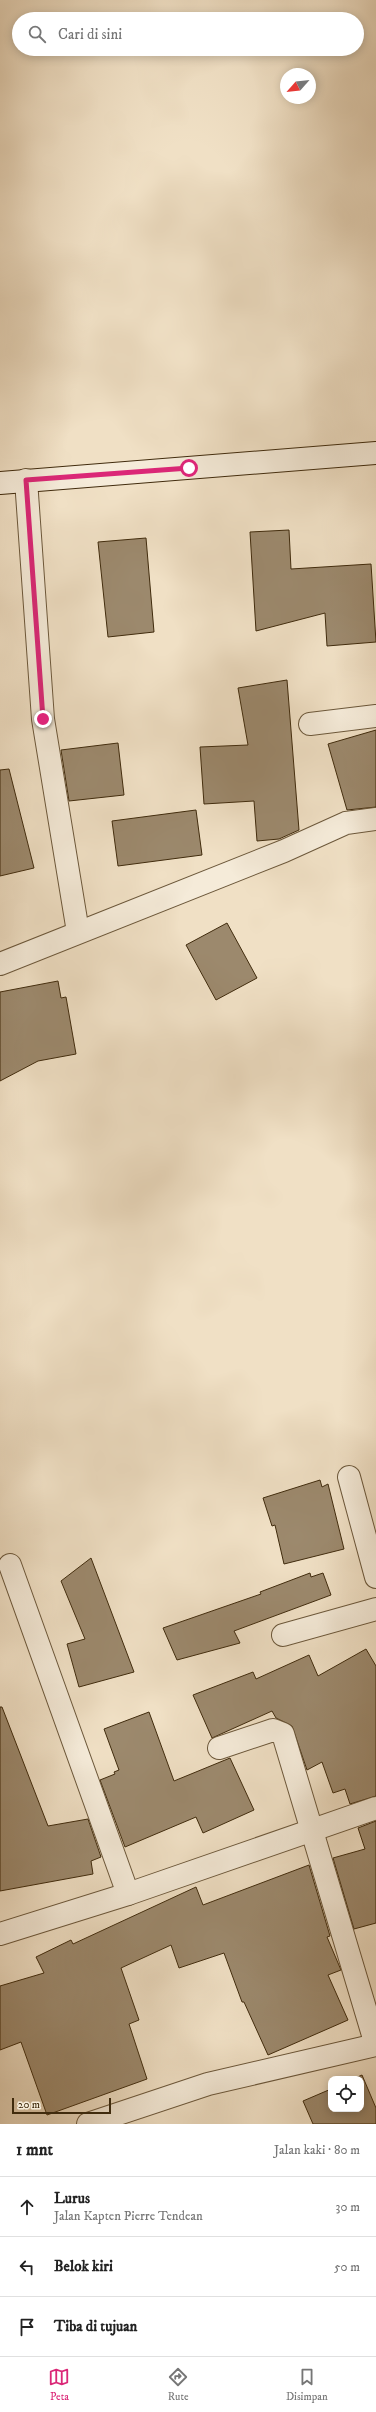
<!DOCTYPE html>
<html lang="id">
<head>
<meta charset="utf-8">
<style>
	body { margin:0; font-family:"IM FELL DW Pica",serif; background:#f2f2f2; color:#222 }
	.controls { position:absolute; right:12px; bottom:12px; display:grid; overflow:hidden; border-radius:8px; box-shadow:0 2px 10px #0003 }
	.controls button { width:36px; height:36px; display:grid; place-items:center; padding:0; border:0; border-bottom:1px solid #e0e0e0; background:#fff; color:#222; font:20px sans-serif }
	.compass { position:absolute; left:280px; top:68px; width:36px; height:36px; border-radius:50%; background:#fff; box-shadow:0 2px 10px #0003; rotate:243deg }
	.scale { position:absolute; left:12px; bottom:10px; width:99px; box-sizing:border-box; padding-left:4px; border:2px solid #402b0d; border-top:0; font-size:11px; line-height:14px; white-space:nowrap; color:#402b0d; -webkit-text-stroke:3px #f5ebd9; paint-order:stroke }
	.stop { position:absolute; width:12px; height:12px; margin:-9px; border:3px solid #db2777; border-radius:50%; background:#fff }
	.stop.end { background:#db2777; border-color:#fff; box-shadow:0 1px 4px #0008 }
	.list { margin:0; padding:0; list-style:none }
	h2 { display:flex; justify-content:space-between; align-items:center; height:52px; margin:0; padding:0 16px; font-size:17px }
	h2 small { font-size:13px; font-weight:400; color:#767676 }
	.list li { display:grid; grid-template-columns:26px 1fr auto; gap:12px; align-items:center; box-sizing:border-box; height:60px; padding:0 16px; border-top:1px solid #e0e0e0 }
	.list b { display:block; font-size:15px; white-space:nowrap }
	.list p { margin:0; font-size:13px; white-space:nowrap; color:#767676 }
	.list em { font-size:13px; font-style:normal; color:#767676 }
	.icon { flex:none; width:22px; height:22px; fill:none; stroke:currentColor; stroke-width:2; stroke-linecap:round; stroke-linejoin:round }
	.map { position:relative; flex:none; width:376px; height:2124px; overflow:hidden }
	.search { position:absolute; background:#fff; box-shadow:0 2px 10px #0003; left:12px; right:12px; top:12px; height:44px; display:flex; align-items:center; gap:10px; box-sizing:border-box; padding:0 14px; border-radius:22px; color:#767676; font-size:15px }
	.sheet { height:232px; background:#fff }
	nav { display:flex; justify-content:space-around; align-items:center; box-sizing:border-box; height:56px; border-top:1px solid #e0e0e0; background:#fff; font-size:11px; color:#767676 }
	nav a { display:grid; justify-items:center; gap:2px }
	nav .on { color:#db2777 }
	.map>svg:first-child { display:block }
	.building { fill:#9c896d; stroke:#402b0d }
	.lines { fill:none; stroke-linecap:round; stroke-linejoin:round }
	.minor-casing { stroke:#6c583b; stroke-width:24 }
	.tertiary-casing { stroke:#6c583b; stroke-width:24 }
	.secondary-casing { stroke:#402b0d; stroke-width:24 }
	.minor { stroke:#f5ebd9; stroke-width:22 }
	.tertiary { stroke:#f5ebd9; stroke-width:22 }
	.secondary { stroke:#f5ebd9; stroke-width:22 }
	.route { stroke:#db2777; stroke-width:5 }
</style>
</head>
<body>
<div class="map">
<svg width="376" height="2124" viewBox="0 0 376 2124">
	<rect width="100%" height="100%" fill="#f0e0c5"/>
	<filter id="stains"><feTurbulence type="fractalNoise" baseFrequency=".005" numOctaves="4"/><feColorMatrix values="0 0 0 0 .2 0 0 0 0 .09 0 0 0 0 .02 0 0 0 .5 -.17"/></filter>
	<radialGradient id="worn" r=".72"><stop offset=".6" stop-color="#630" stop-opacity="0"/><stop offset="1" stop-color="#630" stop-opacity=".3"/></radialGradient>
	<!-- building -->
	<g class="building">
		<path d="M289 530 291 569 371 564 376 642 327 646 325 613 256 631 250 532Z"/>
		<path d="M146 538 154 632 108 637 98 542Z"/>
		<path d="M287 680 299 830 279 839 257 841 254 801 204 804 200 747 248 745 238 688Z"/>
		<path d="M376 730V807L347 810 328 744Z"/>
		<path d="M118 743 124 795 69 801 61 750Z"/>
		<path d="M9 769 34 868 0 876V770Z"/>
		<path d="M196 810 202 855 118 866 112 821Z"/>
		<path d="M227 923 257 978 216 1000 186 945Z"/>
		<path d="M58 981 61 998 66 997 76 1054 38 1061 0 1081V992Z"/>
		<path d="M320 1480 322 1487 328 1484 344 1549 284 1564 275 1525 272 1526 263 1498Z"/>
		<path d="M91 1558 134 1672 79 1687 67 1644 85 1639 61 1581Z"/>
		<path d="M310 1573 311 1577 323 1573 331 1595 234 1631 240 1643 177 1660 163 1628 261 1594 260 1592Z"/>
		<path d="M366 1649 376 1666V1796L350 1804 345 1789 333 1793 322 1762 307 1770 292 1726 276 1718 272 1711 212 1738 193 1695 253 1672 256 1679 309 1655 318 1676Z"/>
		<path d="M0 1707H2L48 1826 88 1819 101 1857 91 1861 93 1874 0 1891Z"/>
		<path d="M149 1712 174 1781 230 1758 254 1810 203 1833 196 1817 125 1847 100 1780 115 1774 114 1772 119 1770 104 1729Z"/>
		<path d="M376 1821V1923L354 1929 333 1858 365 1849 358 1828Z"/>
		<path d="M309 1865 330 1936 327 1937 341 1970 328 1975 348 2020 268 2055 244 2002H242L224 1953 179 1968 171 1945 121 1968 139 2020 129 2024 147 2079 47 2115 21 2042 0 2050V1986L44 1973 36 1957 71 1940 73 1944 196 1887 203 1905Z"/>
		<path d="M362 2075 376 2108V2124H313L303 2101 331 2089V2109H361V2079H353Z"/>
	</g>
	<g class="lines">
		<defs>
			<g id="minor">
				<path d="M26 480 43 719 78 932"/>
				<path d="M310 724 376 716"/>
				<path d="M0 964 284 851 346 823 376 819"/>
				<path d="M349 1477 376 1577"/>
				<path d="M10 1565 128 1894"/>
				<path d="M283 1635 376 1609"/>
				<path d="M219 1748 273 1730 283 1734 376 2045"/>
				<path d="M88 2124 208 2084 376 2045"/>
			</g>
			<path id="tertiary" d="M0 1934 128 1894 376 1808"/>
			<path id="secondary" d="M0 483 376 453"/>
		</defs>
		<!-- minor casing -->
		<use href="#minor" class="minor-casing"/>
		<!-- tertiary casing -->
		<use href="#tertiary" class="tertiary-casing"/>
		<!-- secondary casing -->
		<use href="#secondary" class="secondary-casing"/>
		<!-- minor -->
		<use href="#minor" class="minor"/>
		<!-- tertiary -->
		<use href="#tertiary" class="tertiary"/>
		<!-- secondary -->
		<use href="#secondary" class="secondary"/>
	</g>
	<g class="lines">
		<!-- route -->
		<path class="route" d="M43 719 26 480 189 468"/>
	</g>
	<rect width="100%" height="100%" filter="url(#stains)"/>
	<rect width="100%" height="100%" fill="url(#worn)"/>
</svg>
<div class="controls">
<button><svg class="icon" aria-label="locate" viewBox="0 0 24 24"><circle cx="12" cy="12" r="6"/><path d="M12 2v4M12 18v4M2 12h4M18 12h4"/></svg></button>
</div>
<svg class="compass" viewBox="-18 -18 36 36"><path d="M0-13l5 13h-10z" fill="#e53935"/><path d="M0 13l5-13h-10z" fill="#767676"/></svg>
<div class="scale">20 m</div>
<div class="stop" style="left:189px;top:468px"></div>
<div class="stop end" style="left:43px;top:719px"></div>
<div class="search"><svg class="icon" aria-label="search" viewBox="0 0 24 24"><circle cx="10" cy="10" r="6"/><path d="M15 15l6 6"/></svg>Cari di sini</div>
</div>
<section class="sheet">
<h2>1 mnt<small>Jalan kaki · 80 m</small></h2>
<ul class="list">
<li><svg class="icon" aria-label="ahead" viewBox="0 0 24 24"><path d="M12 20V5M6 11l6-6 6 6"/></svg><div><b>Lurus</b><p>Jalan Kapten Pierre Tendean</p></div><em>30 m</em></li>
<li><svg class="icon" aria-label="left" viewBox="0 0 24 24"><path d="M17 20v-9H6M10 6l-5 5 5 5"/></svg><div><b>Belok kiri</b></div><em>50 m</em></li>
<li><svg class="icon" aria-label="arrive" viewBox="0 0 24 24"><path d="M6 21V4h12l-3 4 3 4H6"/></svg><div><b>Tiba di tujuan</b></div></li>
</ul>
</section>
<nav>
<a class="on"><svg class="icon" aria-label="map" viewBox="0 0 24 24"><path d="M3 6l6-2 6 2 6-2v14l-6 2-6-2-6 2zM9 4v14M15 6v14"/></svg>Peta</a>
<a><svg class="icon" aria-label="directions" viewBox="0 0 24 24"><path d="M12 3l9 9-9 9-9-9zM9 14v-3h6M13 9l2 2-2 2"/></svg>Rute</a>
<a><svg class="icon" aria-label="saved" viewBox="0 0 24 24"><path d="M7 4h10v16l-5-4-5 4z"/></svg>Disimpan</a>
</nav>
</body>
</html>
